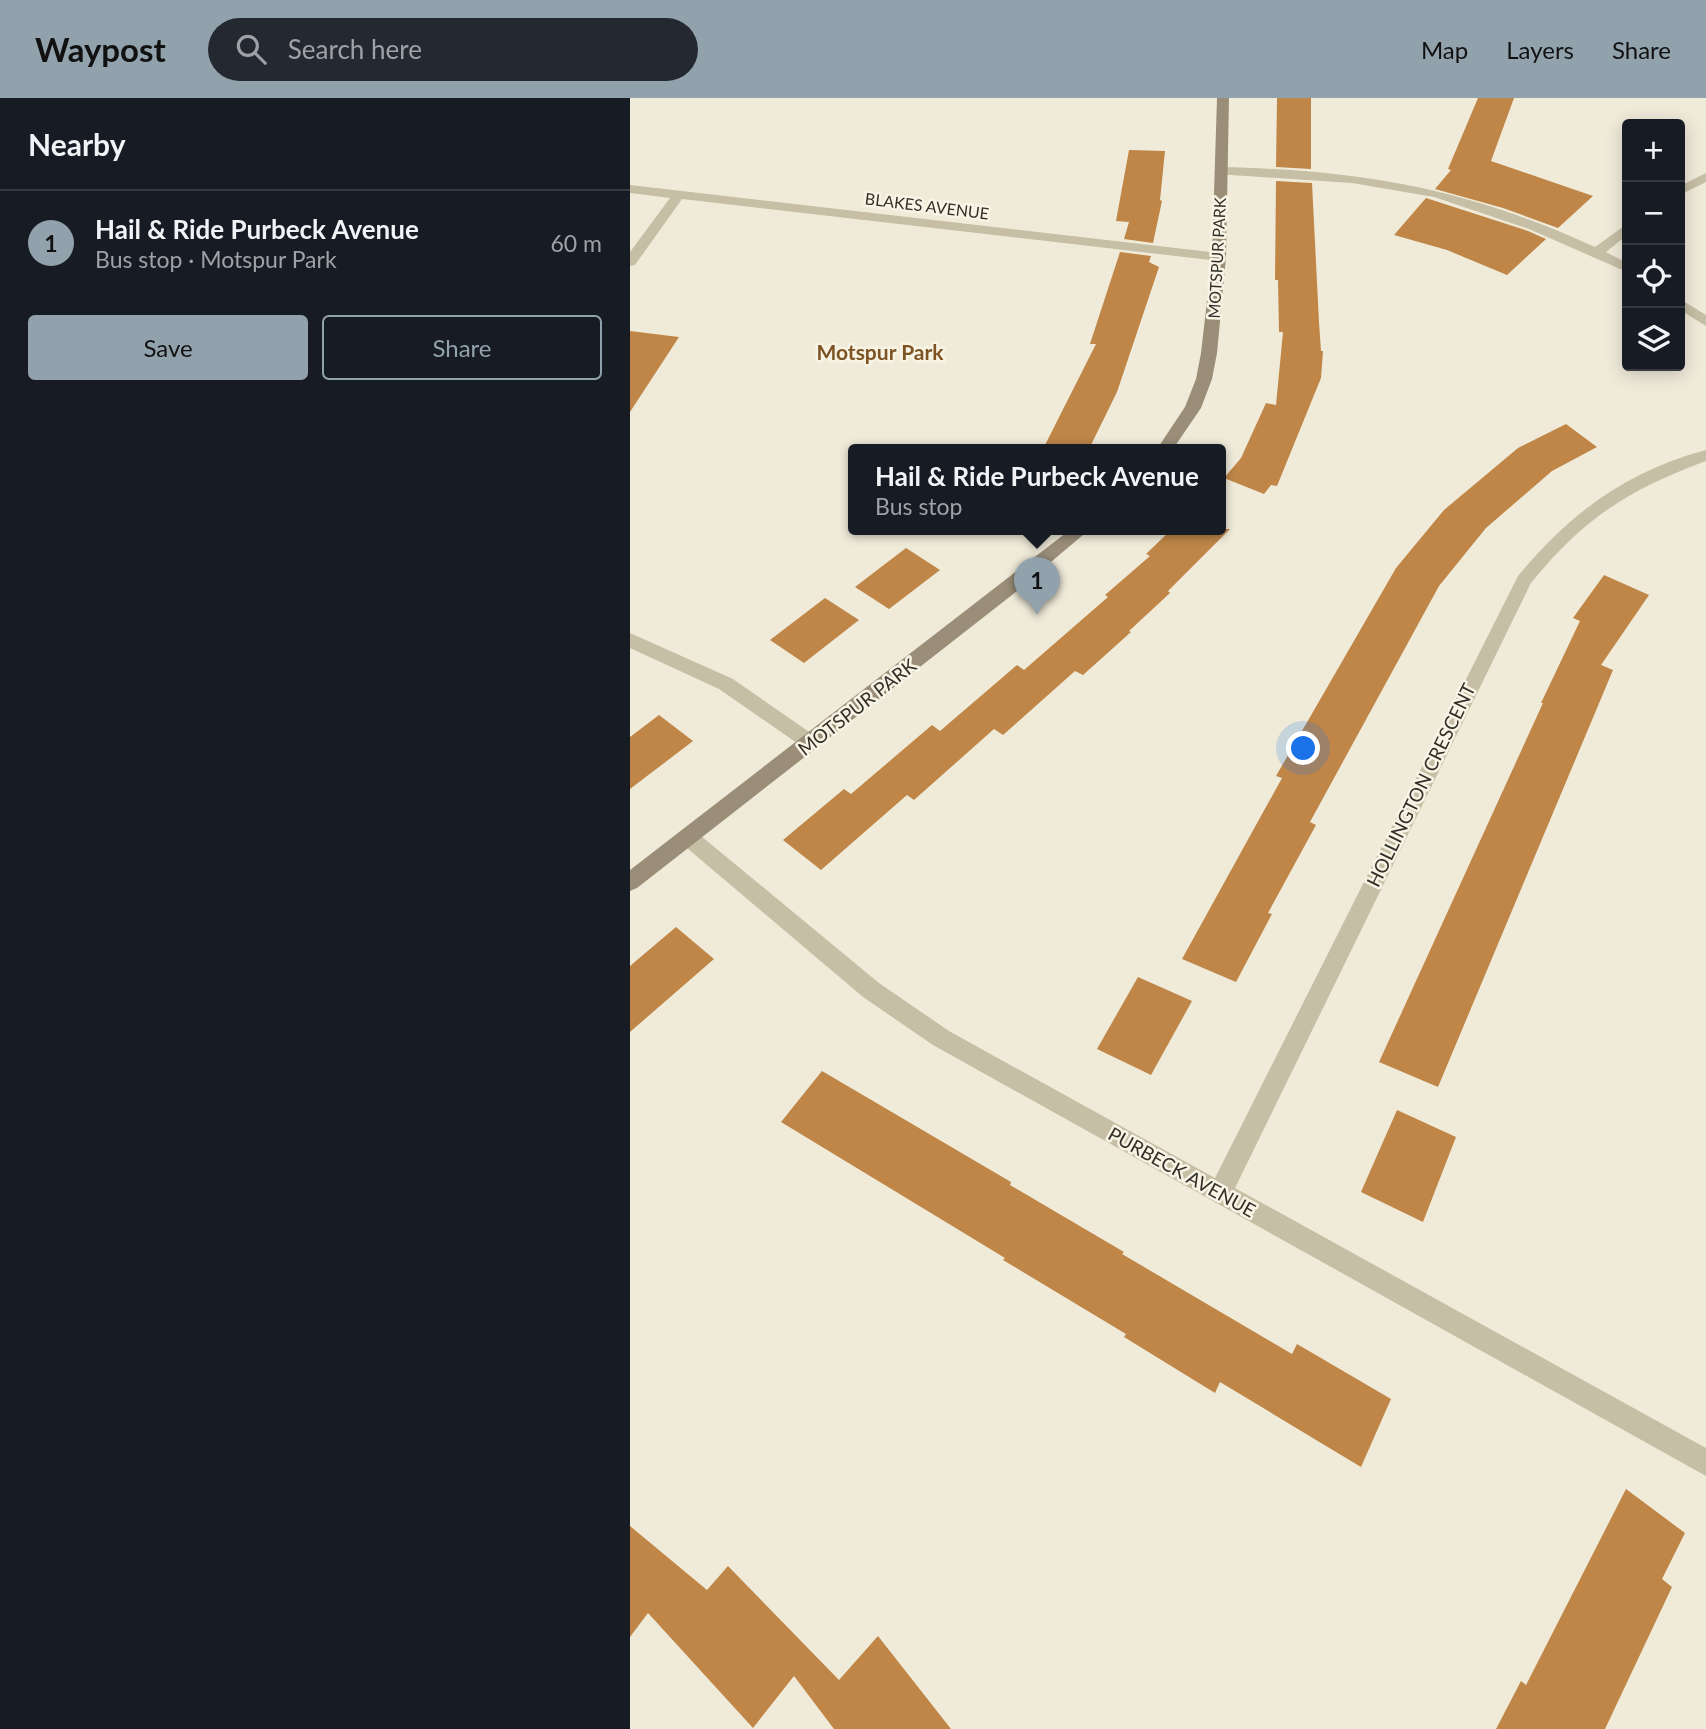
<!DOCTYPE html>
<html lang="en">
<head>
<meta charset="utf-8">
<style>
	body { margin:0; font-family:Lato,sans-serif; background:#242831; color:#f1f3f6 }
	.controls { position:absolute; right:21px; top:21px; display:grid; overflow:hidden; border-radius:7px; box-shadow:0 4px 18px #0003 }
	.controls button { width:63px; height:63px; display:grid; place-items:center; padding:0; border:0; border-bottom:2px solid #363941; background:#171b24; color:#f1f3f6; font:35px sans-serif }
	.you { position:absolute; left:674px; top:651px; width:24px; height:24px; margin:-18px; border:5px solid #fff; border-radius:50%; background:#1a73e8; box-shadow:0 0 0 10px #1a73e833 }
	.badge { display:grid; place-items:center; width:46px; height:46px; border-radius:50%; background:#92a2ac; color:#111; font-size:23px; font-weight:700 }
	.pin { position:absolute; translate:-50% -58px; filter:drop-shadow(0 2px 4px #0008) }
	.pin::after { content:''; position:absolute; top:37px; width:24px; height:21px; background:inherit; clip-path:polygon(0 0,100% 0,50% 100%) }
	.popup { position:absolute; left:218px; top:346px; width:378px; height:91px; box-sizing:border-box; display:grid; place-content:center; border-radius:7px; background:#171b24; filter:drop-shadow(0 2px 5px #0005); font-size:23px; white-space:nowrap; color:#9ea1a6 }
	.popup b { font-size:26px; color:#f1f3f6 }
	.popup::after { content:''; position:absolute; left:50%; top:100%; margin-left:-14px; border:14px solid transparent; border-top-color:#171b24 }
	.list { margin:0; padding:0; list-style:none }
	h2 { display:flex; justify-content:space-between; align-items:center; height:91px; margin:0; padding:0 28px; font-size:30px }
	h2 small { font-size:23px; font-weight:400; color:#9ea1a6 }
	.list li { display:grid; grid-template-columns:46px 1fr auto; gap:21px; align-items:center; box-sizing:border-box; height:105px; padding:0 28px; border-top:2px solid #363941 }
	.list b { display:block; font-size:26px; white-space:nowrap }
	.list p { margin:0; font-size:23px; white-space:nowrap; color:#9ea1a6 }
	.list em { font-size:23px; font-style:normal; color:#9ea1a6 }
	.actions { display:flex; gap:14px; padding:21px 28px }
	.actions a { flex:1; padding:16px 0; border:2px solid #92a2ac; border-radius:7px; text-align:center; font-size:24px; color:#92a2ac }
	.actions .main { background:#92a2ac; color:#111 }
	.icon { flex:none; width:38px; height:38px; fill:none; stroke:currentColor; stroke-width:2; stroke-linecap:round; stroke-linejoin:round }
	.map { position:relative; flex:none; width:1076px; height:1631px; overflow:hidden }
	header { display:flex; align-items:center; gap:42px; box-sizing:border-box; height:98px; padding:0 35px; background:#92a2ac; color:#111 }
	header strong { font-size:33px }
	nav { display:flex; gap:38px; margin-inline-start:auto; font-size:24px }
	.search { width:490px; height:63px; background:#242831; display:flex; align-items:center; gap:18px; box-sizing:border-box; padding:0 24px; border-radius:38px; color:#9ea1a6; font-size:26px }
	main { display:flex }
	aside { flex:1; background:#171b24 }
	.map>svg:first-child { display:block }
	.building { fill:#bf8648 }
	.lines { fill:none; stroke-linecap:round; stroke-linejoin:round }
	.street { fill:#c7bea6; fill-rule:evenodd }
	.secondary { fill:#9a8e78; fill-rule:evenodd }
	.labels { text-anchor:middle; stroke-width:5; stroke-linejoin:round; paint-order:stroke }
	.far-street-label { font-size:16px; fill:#332e27; stroke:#f8f4e5 }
	.street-label { font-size:19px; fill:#332e27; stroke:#f8f4e5 }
	.far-district-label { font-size:21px; font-weight:bold; fill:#7e5324; stroke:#f8f4e5 }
</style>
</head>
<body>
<header>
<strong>Waypost</strong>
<div class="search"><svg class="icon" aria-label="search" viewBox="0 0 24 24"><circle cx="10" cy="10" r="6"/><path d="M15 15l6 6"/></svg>Search here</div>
<nav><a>Map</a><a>Layers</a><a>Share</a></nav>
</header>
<main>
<aside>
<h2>Nearby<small></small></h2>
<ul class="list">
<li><span class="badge">1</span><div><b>Hail &amp; Ride Purbeck Avenue</b><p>Bus stop · Motspur Park</p></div><em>60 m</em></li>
</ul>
<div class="actions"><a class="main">Save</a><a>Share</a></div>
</aside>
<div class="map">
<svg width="1076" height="1631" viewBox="0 0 1076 1631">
	<rect width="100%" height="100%" fill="#f0ebd9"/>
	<!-- building -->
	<g class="building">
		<path d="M647 0H681V71L646 69Z"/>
		<path d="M848 0H884L861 63 963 98 928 130 873 110 805 91 821 72 818 71Z"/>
		<path d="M499 52 535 53 530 102 532 103 523 145 494 141 499 124 486 123Z"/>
		<path d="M646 83 682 85 689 224 691 253H693L691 280 647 388 641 387 634 396 594 380 611 360 636 305 646 307 653 234H649L648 182H645Z"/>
		<path d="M796 100 898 133 916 141 877 177 817 152 764 137Z"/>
		<path d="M490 154 521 158 519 164 529 169 487 294 459 351H413L466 246H460Z"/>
		<path d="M0 233 49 239 0 314Z"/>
		<path d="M936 326 967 349 922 373 856 430 809 488 680 724 686 727 638 815 642 816 606 884 552 861 652 680 646 678 766 470 814 412 888 350Z"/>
		<path d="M542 431H600L538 493 540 495 499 533 501 534 453 577 445 573 373 637 364 631 284 702 277 697 191 772 153 742 214 691 221 696 302 627 310 633 387 567 394 572 478 499 475 497 520 458 516 456Z"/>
		<path d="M276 450 310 472 259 511 225 489Z"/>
		<path d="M974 477 1019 497 971 567 983 572 808 989 749 964 913 605H911L950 523 943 520Z"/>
		<path d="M195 500 229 522 174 565 140 542Z"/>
		<path d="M29 617 63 643 0 691V639Z"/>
		<path d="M46 829 84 861 0 934V868Z"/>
		<path d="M508 879 562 903 521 977 467 951Z"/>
		<path d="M192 973 381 1084 380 1087 494 1154 492 1156 662 1256 667 1246 761 1301 731 1369 590 1284 585 1295 494 1239 496 1236 373 1162 375 1160 151 1024Z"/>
		<path d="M767 1012 826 1039 793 1124 731 1094Z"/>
		<path d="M996 1391 1055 1435 1032 1481 1042 1489 975 1631H866L891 1583 896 1587Z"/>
		<path d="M0 1428 77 1492 98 1468 209 1582 248 1538 321 1631H204L164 1578 123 1630 18 1515 0 1539Z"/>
	</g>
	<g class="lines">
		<!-- street -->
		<g class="street">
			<path d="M591 69C731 72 836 90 965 149L997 126V137L976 154 997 165V174L899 131 804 99 722 85 586 76 584 73Z"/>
			<path d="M1076 75V84L1050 97V88Z"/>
			<path d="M0 87 589 155 596 159 589 163 52 101 5 167 0 168V154L40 100 0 95Z"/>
			<path d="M1050 201 1076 217V228L1050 212Z"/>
			<path d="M1076 352V363C998 392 954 420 901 485L605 1090 1076 1350V1378L303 947 233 899 51 745 48 739 51 733 58 731 65 733 249 885 319 933 585 1080 888 478C940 415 997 373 1076 352Z"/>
			<path d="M0 535 103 581 188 640 191 645 188 650 181 653 174 650 89 591 0 550Z"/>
		</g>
		<!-- secondary -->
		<g class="secondary">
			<path d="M587 0H599L596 159 587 255 582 281 571 310 543 351H527L555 309 566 281 571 255 582 159Z"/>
			<path d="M441 431H460L382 497 7 790 0 793V772Z"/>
		</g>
	</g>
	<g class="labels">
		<!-- far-street labels -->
		<g class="far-street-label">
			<text transform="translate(297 108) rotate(7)" y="6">BLAKES AVENUE</text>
			<text transform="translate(587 160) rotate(-87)" y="6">MOTSPUR PARK</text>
		</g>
		<!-- street labels -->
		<g class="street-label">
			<text transform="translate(227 609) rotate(-38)" y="7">MOTSPUR PARK</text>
			<text transform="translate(791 687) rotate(-64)" y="7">HOLLINGTON CRESCENT</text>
			<text transform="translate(552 1074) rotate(29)" y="7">PURBECK AVENUE</text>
		</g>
		<!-- far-district labels -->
		<g class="far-district-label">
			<text x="250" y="262">Motspur Park</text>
		</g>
	</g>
</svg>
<div class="controls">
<button>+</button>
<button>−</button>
<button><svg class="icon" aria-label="locate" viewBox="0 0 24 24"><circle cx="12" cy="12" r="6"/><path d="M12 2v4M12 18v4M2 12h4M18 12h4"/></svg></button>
<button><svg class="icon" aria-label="layers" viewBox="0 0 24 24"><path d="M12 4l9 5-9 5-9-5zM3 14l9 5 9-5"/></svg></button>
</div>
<div class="you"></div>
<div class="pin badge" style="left:407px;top:517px">1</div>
<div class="popup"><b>Hail &amp; Ride Purbeck Avenue</b>Bus stop</div>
</div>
</main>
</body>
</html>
